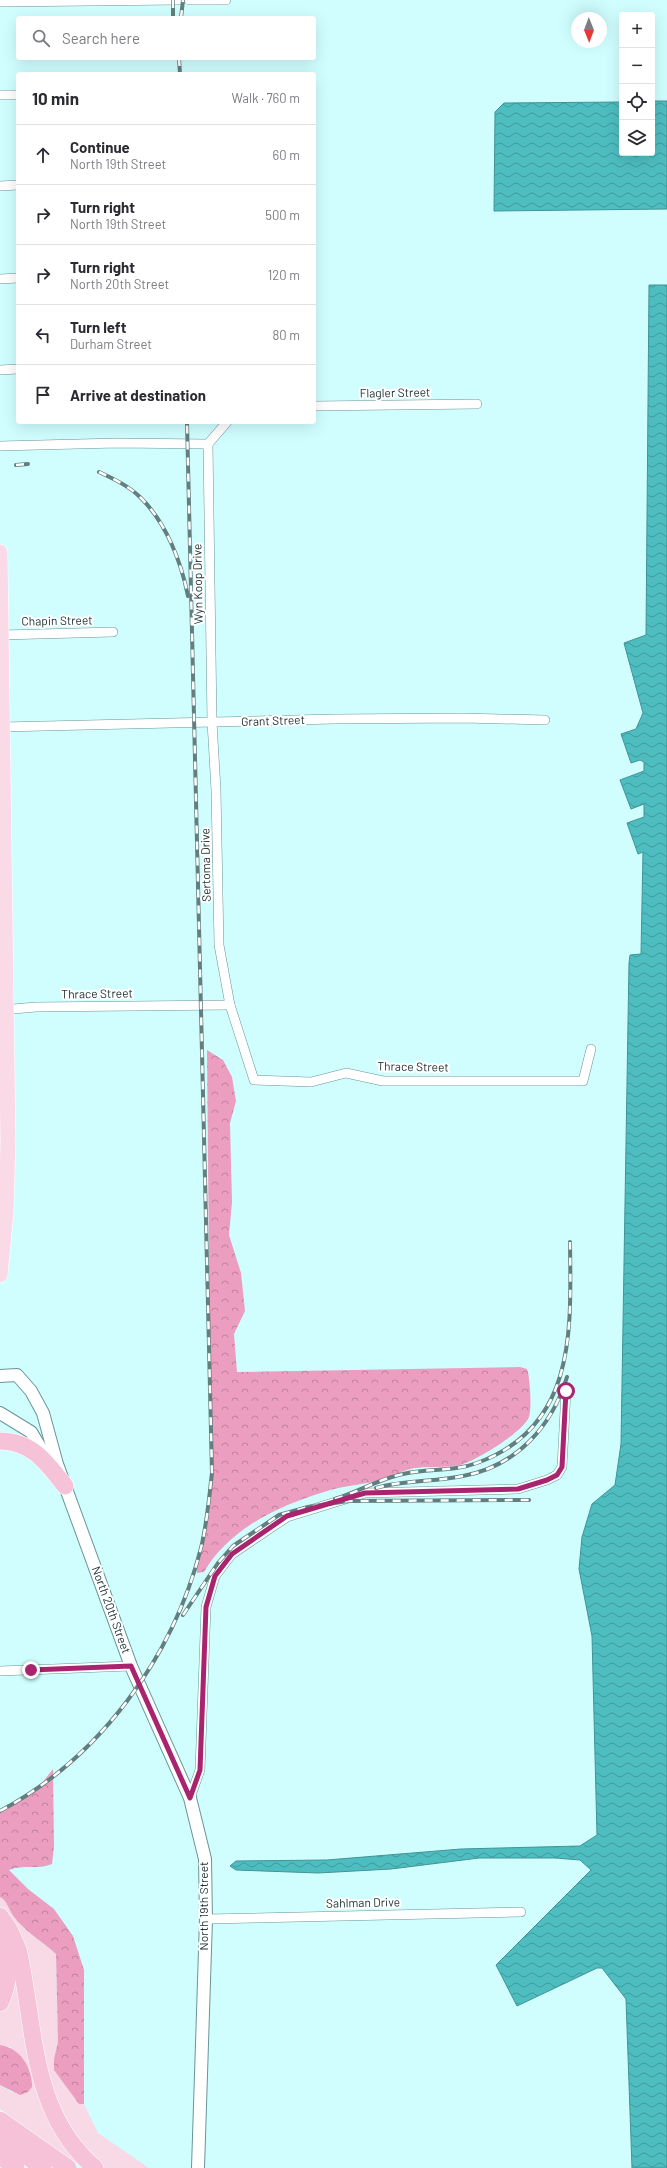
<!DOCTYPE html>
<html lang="en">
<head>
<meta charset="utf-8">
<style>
	body { margin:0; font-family:Barlow,sans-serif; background:#f7f7f7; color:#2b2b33 }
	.controls { position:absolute; right:12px; top:12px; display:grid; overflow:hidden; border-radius:4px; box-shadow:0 4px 16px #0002 }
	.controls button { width:36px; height:36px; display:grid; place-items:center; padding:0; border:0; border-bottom:1px solid #e1e1e2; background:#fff; color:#2b2b33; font:20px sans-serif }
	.compass { position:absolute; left:571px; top:12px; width:36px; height:36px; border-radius:50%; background:#fff; box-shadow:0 4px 16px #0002; rotate:179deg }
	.stop { position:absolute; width:12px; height:12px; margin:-9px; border:3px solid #a8246e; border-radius:50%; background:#fff }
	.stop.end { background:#a8246e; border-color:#fff; box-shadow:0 1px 4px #0008 }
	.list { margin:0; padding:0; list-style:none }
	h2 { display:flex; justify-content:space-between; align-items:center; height:52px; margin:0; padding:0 16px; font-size:17px }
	h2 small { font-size:13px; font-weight:400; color:#7c7c81 }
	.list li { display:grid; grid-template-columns:26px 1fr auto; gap:12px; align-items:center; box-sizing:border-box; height:60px; padding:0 16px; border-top:1px solid #e1e1e2 }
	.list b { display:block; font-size:15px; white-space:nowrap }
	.list p { margin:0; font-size:13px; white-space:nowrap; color:#7c7c81 }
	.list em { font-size:13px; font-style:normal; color:#7c7c81 }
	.icon { flex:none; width:22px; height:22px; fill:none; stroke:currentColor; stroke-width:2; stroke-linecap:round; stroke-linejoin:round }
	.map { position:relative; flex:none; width:667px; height:2168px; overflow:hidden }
	.search { position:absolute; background:#fff; box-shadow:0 4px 16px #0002; left:16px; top:16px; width:300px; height:44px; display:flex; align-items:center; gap:10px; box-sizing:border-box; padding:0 14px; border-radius:4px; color:#7c7c81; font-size:15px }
	.panel { position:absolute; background:#fff; box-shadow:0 4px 16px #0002; left:16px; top:72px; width:300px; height:352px; border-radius:4px }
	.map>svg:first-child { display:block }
	.green { fill:#f8dae6 }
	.forest { fill:url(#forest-crowns) }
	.water { fill:url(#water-waves); stroke:#419496 }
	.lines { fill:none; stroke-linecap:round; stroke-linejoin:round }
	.minor-casing { stroke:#6a9596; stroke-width:10 }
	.tertiary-casing { stroke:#6a9596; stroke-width:14 }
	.primary-casing { stroke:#fff; stroke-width:16 }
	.motorway-casing { stroke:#fff; stroke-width:18 }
	.minor { stroke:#fff; stroke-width:9 }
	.tertiary { stroke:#fff; stroke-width:12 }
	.primary { stroke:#fadae7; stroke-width:15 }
	.motorway { stroke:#f6c2d7; stroke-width:17 }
	.rail-casing { stroke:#627e7f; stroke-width:4 }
	.rail { stroke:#fff; stroke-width:2.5; stroke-dasharray:8; stroke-linecap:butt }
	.route { stroke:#a8246e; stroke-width:5 }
	.labels { text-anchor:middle; stroke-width:4; stroke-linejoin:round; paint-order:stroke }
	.street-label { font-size:12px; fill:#223435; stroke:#fff }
</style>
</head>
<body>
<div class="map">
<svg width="667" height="2168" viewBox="0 0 667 2168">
	<defs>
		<pattern id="forest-crowns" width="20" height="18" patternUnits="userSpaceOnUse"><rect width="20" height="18" fill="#eb9ec0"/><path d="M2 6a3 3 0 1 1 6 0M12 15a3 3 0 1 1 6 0" fill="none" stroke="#be829d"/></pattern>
		<pattern id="water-waves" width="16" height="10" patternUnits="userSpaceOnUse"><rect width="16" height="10" fill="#4ebdc0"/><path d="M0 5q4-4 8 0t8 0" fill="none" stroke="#409a9d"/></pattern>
	</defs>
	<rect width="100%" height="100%" fill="#d0feff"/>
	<!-- green -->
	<g class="green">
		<path d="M0 1897C7 1900 9 1911 14 1917 26 1932 43 1942 56 1954L58 2042 54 2059 79 2104H84L98 2133 149 2168H103L92 2159 53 2102 6 1912 0 1906Z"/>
		<path d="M5 1928 33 2062 83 2168 0 2109V2085L13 2093 11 2047 0 2045V2012L4 2006Z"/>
	</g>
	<!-- forest -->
	<g class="forest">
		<path d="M207 1050 223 1060 232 1077 236 1101 230 1123 232 1202 229 1235 241 1273 245 1311 234 1334 237 1372 520 1367 527 1369C530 1376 532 1410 529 1417 523 1432 476 1461 460 1465 446 1468 430 1466 415 1468 402 1470 390 1478 377 1481 360 1485 341 1486 324 1492 278 1506 229 1529 204 1572L197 1573V1565L210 1509 212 1416 210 1376Z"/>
		<path d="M53 1769 54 1846 52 1864C38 1870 23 1864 9 1870L28 1889 54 1909 73 1936 84 1970V2104H79L54 2070V2059L58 2042 56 1954C43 1942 26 1932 14 1917 9 1911 7 1900 0 1897V1812L42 1783Z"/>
		<path d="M0 2045C20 2048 32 2067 32 2087L28 2092 20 2095 0 2085Z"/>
	</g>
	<!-- water -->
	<g class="water">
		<path d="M652 101H667V209L494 211 495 112 504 103 622 102V153H652Z"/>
		<path d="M649 285H667V2168H632L626 1999 602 1968H597L517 2006 496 1965 591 1870 580 1860 555 1858H479L391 1869 318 1873 236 1870 230 1866 236 1861 327 1860 461 1849 580 1846 597 1835 592 1636 579 1569 582 1537 592 1504 615 1485 621 1444 629 963 630 955 641 954 643 852 638 854 627 823 644 817V804L631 809 620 780 644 771V762L640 760 631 763 621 734 636 729 643 713 624 643 646 635Z"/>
	</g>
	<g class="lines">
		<defs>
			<g id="minor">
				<path d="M189 0H226"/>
				<path d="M0 2 179 0"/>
				<path d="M0 95H18"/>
				<path d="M0 186 18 185"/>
				<path d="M0 279 18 278"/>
				<path d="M0 370 18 369"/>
				<path d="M314 406 477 404"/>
				<path d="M208 444 212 722 216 790 219 945 230 1005 254 1080 311 1082 346 1073 383 1081H583L591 1049"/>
				<path d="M0 446 117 443 208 444 227 422"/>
				<path d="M2 635 113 632"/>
				<path d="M2 727 334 719 463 718 545 720"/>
				<path d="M2 1010 36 1007 230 1005"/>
				<path d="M0 1671 131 1666"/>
				<path d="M190 1798 200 1770 206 1607 215 1576 232 1554 287 1517 365 1493 518 1489 547 1480 557 1475 562 1467 566 1391"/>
				<path d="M206 1919 521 1912"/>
			</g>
			<g id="tertiary">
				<path d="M0 1376 17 1375 31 1391 43 1413 57 1464 131 1666 190 1798 205 1859 206 1919 198 2168"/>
				<path d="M0 1413 31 1432 48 1460"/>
			</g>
			<path id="primary" d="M0 552 8 1142 6 1212 0 1275"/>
			<g id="motorway">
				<path d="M0 1441C32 1441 47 1463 65 1486"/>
				<path d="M0 1916 9 1929 18 1949C36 2027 29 2111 95 2168"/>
				<path d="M0 1939C10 1960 10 1982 0 2003"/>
				<path d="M0 2120 68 2168"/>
				<path d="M0 2137 43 2168"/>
				<path d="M0 2156 16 2168"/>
			</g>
		</defs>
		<!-- minor casing -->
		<use href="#minor" class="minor-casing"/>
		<!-- tertiary casing -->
		<use href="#tertiary" class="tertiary-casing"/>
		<!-- primary casing -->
		<use href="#primary" class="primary-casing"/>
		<!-- motorway casing -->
		<use href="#motorway" class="motorway-casing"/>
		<!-- minor -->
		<use href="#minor" class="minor"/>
		<!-- tertiary -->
		<use href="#tertiary" class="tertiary"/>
		<!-- primary -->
		<use href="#primary" class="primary"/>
		<!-- motorway -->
		<use href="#motorway" class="motorway"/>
		<defs>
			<g id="rail">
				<path d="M173 0V18"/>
				<path d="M181 18 183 0"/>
				<path d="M179 58 180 74"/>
				<path d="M16 465 28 464"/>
				<path d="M99 472C114 479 129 486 141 498 166 523 181 561 188 596"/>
				<path d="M376 1488C405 1480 434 1482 463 1476 517 1466 552 1426 567 1377"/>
				<path d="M335 1499C358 1492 379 1479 403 1474 428 1468 453 1472 477 1463 577 1427 571 1329 570 1242"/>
				<path d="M183 1615 218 1563 233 1546 279 1515 308 1507 348 1501 529 1500"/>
				<path d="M0 1811C100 1758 173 1657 201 1548 207 1524 209 1498 212 1473L187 422"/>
			</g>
		</defs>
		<!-- rail casing -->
		<use href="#rail" class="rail-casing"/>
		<!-- rail -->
		<use href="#rail" class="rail"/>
	</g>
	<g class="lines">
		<!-- route -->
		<path class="route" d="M31 1670 131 1666 190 1798 200 1770 206 1607 215 1576 232 1554 287 1516 365 1493 518 1489 547 1480 557 1475 562 1467 566 1391"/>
	</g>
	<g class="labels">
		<!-- street labels -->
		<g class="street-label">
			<text transform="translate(395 393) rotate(-1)" y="4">Flagler Street</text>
			<text transform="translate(198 584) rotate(-91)" y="4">Wyn Koop Drive</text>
			<text transform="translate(57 621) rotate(-1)" y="4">Chapin Street</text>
			<text transform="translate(273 721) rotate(-2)" y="4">Grant Street</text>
			<text transform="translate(206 865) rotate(-91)" y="4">Sertoma Drive</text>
			<text transform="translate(97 994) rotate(-1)" y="4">Thrace Street</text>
			<text transform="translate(413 1067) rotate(1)" y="4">Thrace Street</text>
			<text transform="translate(111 1610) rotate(70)" y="4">North 20th Street</text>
			<text transform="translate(363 1903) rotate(-1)" y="4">Sahlman Drive</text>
			<text transform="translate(204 1906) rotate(-90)" y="4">North 19th Street</text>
		</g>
	</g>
</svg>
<div class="controls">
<button>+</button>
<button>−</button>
<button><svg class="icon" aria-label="locate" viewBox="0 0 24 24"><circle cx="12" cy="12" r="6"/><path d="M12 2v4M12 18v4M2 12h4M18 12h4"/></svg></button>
<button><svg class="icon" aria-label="layers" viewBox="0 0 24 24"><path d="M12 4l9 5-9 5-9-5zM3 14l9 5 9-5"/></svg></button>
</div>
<svg class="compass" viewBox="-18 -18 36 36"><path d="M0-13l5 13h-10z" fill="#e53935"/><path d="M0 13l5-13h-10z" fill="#7c7c81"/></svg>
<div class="stop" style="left:566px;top:1391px"></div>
<div class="stop end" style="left:31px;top:1670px"></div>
<div class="search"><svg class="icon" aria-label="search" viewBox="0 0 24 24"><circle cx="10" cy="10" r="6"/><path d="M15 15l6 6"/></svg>Search here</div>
<section class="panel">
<h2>10 min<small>Walk · 760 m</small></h2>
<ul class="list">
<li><svg class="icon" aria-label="ahead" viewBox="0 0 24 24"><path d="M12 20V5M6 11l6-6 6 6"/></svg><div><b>Continue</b><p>North 19th Street</p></div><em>60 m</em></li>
<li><svg class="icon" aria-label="right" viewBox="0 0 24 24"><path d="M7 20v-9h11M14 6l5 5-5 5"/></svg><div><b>Turn right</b><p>North 19th Street</p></div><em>500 m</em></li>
<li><svg class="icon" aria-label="right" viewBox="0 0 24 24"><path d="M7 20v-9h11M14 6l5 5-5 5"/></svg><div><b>Turn right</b><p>North 20th Street</p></div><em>120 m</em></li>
<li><svg class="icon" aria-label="left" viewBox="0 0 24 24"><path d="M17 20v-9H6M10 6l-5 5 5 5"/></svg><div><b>Turn left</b><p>Durham Street</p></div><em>80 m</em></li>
<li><svg class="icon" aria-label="arrive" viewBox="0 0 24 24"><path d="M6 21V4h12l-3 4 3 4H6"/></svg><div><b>Arrive at destination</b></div></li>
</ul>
</section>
</div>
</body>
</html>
